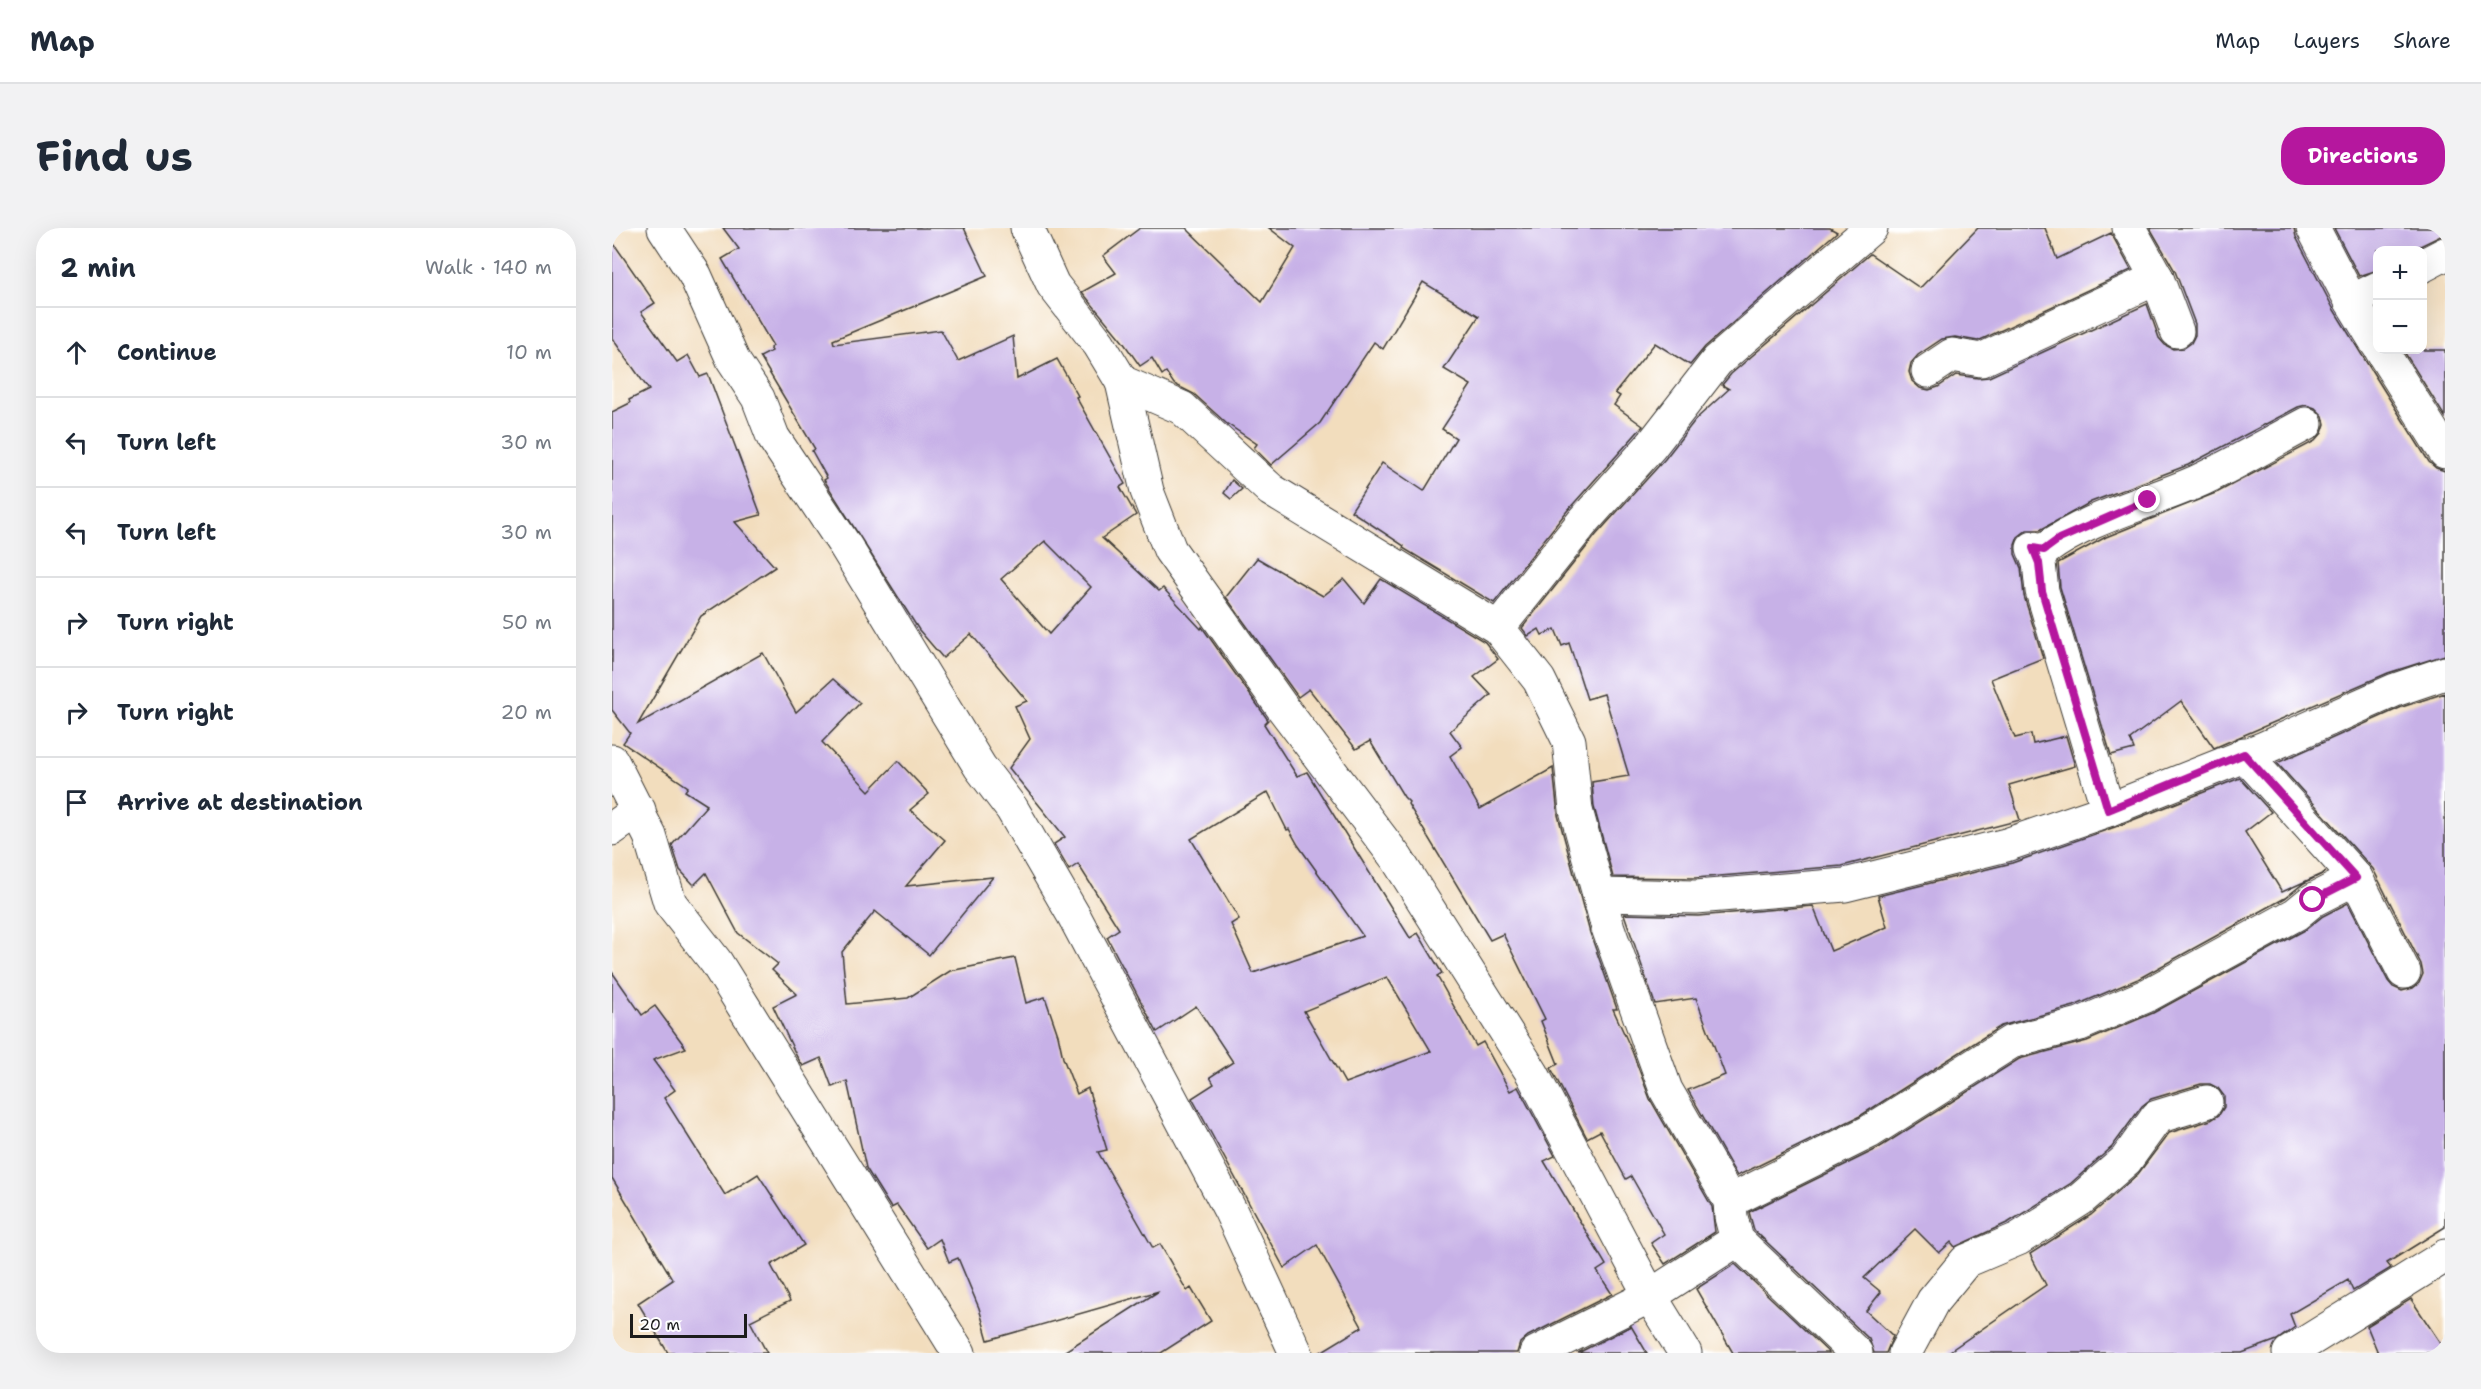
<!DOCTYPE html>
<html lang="en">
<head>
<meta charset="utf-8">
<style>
	body { margin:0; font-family:"Shantell Sans",sans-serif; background:#f2f2f3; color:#1f2937 }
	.controls { position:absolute; right:18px; top:18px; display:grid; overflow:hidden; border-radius:12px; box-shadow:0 6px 24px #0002 }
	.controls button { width:54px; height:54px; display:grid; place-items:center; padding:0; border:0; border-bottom:2px solid #e0e1e3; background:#fff; color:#1f2937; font:30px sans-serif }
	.scale { position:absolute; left:18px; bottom:15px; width:117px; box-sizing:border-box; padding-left:6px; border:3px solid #1c1c1c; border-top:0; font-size:16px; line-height:21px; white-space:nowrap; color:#1c1c1c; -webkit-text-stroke:4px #fff; paint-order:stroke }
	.stop { position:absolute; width:18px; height:18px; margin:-14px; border:4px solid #b5179e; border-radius:50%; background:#fff }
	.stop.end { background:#b5179e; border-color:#fff; box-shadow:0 2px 6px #0008 }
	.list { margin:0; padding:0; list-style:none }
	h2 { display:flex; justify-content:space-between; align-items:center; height:78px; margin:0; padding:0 24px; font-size:26px }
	h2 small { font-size:20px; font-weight:400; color:#747a83 }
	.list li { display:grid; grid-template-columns:39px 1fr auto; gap:18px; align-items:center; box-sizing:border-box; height:90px; padding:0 24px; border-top:2px solid #e0e1e3 }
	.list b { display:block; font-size:22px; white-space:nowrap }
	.list em { font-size:20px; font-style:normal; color:#747a83 }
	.icon { flex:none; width:33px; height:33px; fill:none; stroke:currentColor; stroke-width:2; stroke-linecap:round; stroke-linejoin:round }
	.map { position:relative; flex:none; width:1833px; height:1125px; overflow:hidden; border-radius:24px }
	header { display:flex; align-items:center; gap:36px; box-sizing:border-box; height:84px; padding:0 30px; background:#fff; border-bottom:2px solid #e0e1e3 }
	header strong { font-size:28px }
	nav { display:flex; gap:33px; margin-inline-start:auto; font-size:21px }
	.intro { display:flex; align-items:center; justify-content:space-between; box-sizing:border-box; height:144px; padding:0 36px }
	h1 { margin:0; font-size:42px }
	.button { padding:15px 27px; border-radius:24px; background:#b5179e; color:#fff; font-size:21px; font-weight:700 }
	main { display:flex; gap:36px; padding:0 36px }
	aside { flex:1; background:#fff; border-radius:24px; box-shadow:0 6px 24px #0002 }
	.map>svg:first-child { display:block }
	.building { fill:#c7b1e7; fill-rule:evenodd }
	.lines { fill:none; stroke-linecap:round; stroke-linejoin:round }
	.minor-casing { stroke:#3c3934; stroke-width:35 }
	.minor { stroke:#fff; stroke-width:33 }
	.route { stroke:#b5179e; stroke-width:8 }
</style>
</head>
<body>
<header>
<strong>Map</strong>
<nav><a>Map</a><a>Layers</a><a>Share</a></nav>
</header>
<div class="intro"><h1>Find us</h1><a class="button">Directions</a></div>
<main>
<aside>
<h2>2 min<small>Walk · 140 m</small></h2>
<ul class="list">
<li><svg class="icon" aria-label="ahead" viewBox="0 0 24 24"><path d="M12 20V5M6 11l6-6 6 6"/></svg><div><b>Continue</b></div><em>10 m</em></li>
<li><svg class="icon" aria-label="left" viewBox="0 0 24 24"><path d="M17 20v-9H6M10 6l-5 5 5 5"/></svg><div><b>Turn left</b></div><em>30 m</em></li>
<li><svg class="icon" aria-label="left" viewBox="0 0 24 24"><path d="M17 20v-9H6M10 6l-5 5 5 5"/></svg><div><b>Turn left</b></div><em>30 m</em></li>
<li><svg class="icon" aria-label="right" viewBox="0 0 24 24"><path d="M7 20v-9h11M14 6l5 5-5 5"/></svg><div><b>Turn right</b></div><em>50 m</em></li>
<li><svg class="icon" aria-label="right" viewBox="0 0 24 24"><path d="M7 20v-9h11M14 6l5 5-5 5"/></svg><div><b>Turn right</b></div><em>20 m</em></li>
<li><svg class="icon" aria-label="arrive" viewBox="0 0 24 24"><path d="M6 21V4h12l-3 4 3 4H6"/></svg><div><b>Arrive at destination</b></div></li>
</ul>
</aside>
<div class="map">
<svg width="1833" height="1125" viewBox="0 0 1833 1125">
	<rect width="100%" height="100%" fill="#fff"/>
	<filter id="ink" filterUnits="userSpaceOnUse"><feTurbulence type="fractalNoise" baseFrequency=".0167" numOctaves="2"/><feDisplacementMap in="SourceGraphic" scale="12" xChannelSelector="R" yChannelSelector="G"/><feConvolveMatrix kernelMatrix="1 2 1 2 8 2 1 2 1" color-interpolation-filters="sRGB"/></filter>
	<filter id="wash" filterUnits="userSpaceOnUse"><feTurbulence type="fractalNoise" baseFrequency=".008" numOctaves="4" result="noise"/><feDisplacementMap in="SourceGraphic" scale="24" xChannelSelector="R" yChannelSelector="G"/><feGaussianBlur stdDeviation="1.35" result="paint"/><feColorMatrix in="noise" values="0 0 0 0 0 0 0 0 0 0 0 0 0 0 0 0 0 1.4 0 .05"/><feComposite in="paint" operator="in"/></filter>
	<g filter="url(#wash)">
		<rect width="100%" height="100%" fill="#f2ddbd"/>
		<g id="blocks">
			<!-- building -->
			<g class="building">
				<path d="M111 0H352L375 48 221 112 222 116 329 102 346 133 401 108 405 151 445 131 466 168 464 169 513 256 508 259 524 287 490 310 547 363 551 360 589 401 590 399 656 492 652 496 685 548 695 544 798 710 806 705 830 745 825 748 864 818 871 814 898 863 906 859 943 928 932 933 994 1037 985 1043 1000 1066 916 1108 908 1115 905 1125H707L750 1099 705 1017 672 1040 580 870 602 856 598 849 621 834 584 778 545 804 495 709 507 701 466 636 457 642 442 616 453 609 397 540 418 511 403 478 415 473 359 406 331 430 307 402 212 252 215 250 200 223 203 221 148 129 160 123 158 120 161 118 110 31 127 21ZM433 313 479 359 437 406 389 351ZM656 564 675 602 677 601 686 617 751 708 641 745 619 696 627 691 579 611ZM775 749 819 823 733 855 692 783Z"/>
				<path d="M528 0H574L650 74 683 20 657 0H1218L1225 4 1093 119 1078 137 1043 115 1003 165 1008 168 1002 177 1031 198 955 283 882 375 791 320 792 318 739 283 770 235 812 263 844 210 830 201 859 157 832 141 867 88 811 54 771 121 762 114 708 195 659 237 642 220 645 216 614 195 582 166 562 156 554 144 550 147 540 130 528 138 511 114 470 64 504 45 491 28Z"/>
				<path d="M1366 0H1433L1445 31 1499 5 1519 42 1366 113 1343 109 1330 111 1306 127 1299 135 1297 144 1300 153 1308 160 1317 162 1326 159 1344 147 1366 150 1377 149 1535 76 1547 110 1553 117 1561 121 1572 120 1579 115 1583 107V96L1563 43 1538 0H1682L1684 9 1722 82 1753 132 1817 234 1824 240 1833 243V427L1776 445 1602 520 1569 473 1518 511 1522 521 1499 527 1448 359 1446 335 1494 309 1606 264 1703 213 1710 205 1713 196 1711 188 1703 180 1694 177 1686 179 1576 237 1479 274 1428 302H1415L1406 309 1403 317V326L1409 340 1412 368 1431 430 1379 451 1403 510 1419 506 1421 516 1454 508 1463 538 1397 557 1408 592 1230 638 1083 650 1001 649 982 579 980 554 1017 548 992 466 975 471 957 415 950 418 943 401 930 407 927 401 916 408 910 400 984 307 1053 231 1084 191 1117 161 1110 157 1119 146 1258 26 1308 60Z"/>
				<path d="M1722 0H1833V6L1800 22H1766V42L1747 48Z"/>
				<path d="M0 13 43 75 29 84 65 134 76 127 88 149 96 146 149 287 123 294 163 339 89 388 26 496 151 425 184 484 221 451 248 475 210 514 257 563 286 533 317 566 298 582 333 612 294 658 381 649 317 727 263 683 230 724 235 776 296 770 338 743 403 730 414 775 433 769 446 807 451 830 465 866 476 860 495 922 486 924 541 1020 548 1016 575 1063 579 1060 599 1093 549 1125H450L547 1063 376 1112 367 1080 346 1030 337 1034 328 1011 315 1020 285 977 279 980 254 940 235 853 220 859 209 830 191 838 185 829 161 778 185 766 160 742 166 736 126 705 94 645 82 657 68 642 60 617 95 577 73 563 76 559 11 515 18 505 0 482V184L18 175 17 172 37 162 0 110Z"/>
				<path d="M1791 122H1833V189Z"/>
				<path d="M620 252 630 261 619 271 612 265Z"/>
				<path d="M645 330 711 368 732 351 752 375 769 351 873 414 886 431 862 449 879 467 838 503 850 519 838 528 868 581 941 540 946 587 978 705 1005 781H1001L1020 823 1038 871 1100 979 1103 1004 1053 1036 1039 1015 1052 1006 1019 948 1014 951 988 903 975 910 939 840 946 836 929 793 933 791 891 706 878 712 796 576 797 574 792 569 758 513 744 521 697 461 686 469 614 369Z"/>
				<path d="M1833 465V999L1775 1035 1779 1040 1741 1063 1736 1052 1678 1086 1683 1099 1665 1112 1630 1125H1335L1434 1057 1418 1026 1479 987 1526 946 1557 905 1599 892 1607 887 1612 879V868L1606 860 1598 856H1589L1539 871 1530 878 1500 919 1458 956 1397 994 1343 1019 1339 1014 1327 1025 1303 1001 1252 1050 1269 1064 1254 1083 1281 1108 1274 1125H1262L1257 1111 1142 1002 1137 984 1265 921 1407 831 1475 813 1541 785 1693 702 1711 688 1736 675 1776 753 1781 759 1790 763 1801 760 1807 755 1811 746 1809 736 1761 641 1665 535 1790 479Z"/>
				<path d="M1628 550 1659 584 1633 604 1670 664 1714 644 1692 655 1673 670 1526 751 1462 778 1389 798 1248 888 1125 948 1076 862 1113 847 1084 770 1043 776 1012 686 1086 688 1201 678 1219 723 1275 699 1266 668 1400 635 1503 599Z"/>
				<path d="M0 744 30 787 43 778 74 820 41 832 63 862 52 870 113 967 146 946 192 1017 159 1037 178 1073 138 1093 155 1125H56L26 1075 61 1052 0 950Z"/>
				<path d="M1123 1036 1217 1125H1121L1084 1061Z"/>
				<path d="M1799 1071 1833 1122V1125H1766L1755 1098Z"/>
				<path d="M1019 1098 1035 1125H966Z"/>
			</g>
		</g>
	</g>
	<g filter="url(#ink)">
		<use href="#blocks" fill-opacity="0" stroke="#3c3934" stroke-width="1.5"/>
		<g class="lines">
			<defs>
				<g id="minor">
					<path d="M52 0 83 47 121 132 146 170 161 209 234 319 368 539 400 581 462 688 618 982 684 1125"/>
					<path d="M415 0 441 57 487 116 510 154 570 180 659 262 886 400 927 452 957 513 964 582 996 700 1054 862 1118 973 1119 989 1125 1012 1244 1125"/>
					<path d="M1517 0 1545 50 1565 103"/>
					<path d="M1701 0 1739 73 1766 117"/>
					<path d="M1810 38 1833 26"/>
					<path d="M1739 73 1766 60"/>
					<path d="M1769 122 1833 224"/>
					<path d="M1316 143 1340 127 1369 132 1545 50"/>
					<path d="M510 154 535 263 558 322 670 479 785 631 920 845 1038 1068 1073 1125"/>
					<path d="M886 400 970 295 1039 218 1105 133 1259 0"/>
					<path d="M1632 526 1744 650 1792 744"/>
					<path d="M0 533 38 608 58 675 104 734 347 1125"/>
					<path d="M1496 582 1430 363 1427 335 1421 320 1432 322C1476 289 1534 276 1584 254 1621 237 1658 215 1694 196"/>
					<path d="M0 601 27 582"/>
					<path d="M988 667 1084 669 1233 657 1394 617 1496 582 1652 520 1783 462 1833 445"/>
					<path d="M1118 973 1257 904 1399 814 1468 796 1534 768 1684 686 1701 672 1744 650"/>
					<path d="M924 1125 1038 1068 1125 1012"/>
					<path d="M1293 1125 1321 1073 1354 1033 1406 1011 1469 971 1514 932 1545 889 1594 874"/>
					<path d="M1677 1125 1833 1028"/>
				</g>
			</defs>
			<!-- minor casing -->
			<use href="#minor" class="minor-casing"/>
			<!-- minor -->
			<use href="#minor" class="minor"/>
		</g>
	</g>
	<g class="lines" filter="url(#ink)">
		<!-- route -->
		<path class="route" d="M1536 272 1447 311 1432 322 1421 320 1427 335 1430 363 1496 582 1632 526 1744 650 1701 672"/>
	</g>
</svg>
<div class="controls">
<button>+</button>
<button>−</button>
</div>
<div class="scale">20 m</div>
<div class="stop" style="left:1701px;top:672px"></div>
<div class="stop end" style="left:1536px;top:272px"></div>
</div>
</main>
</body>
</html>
